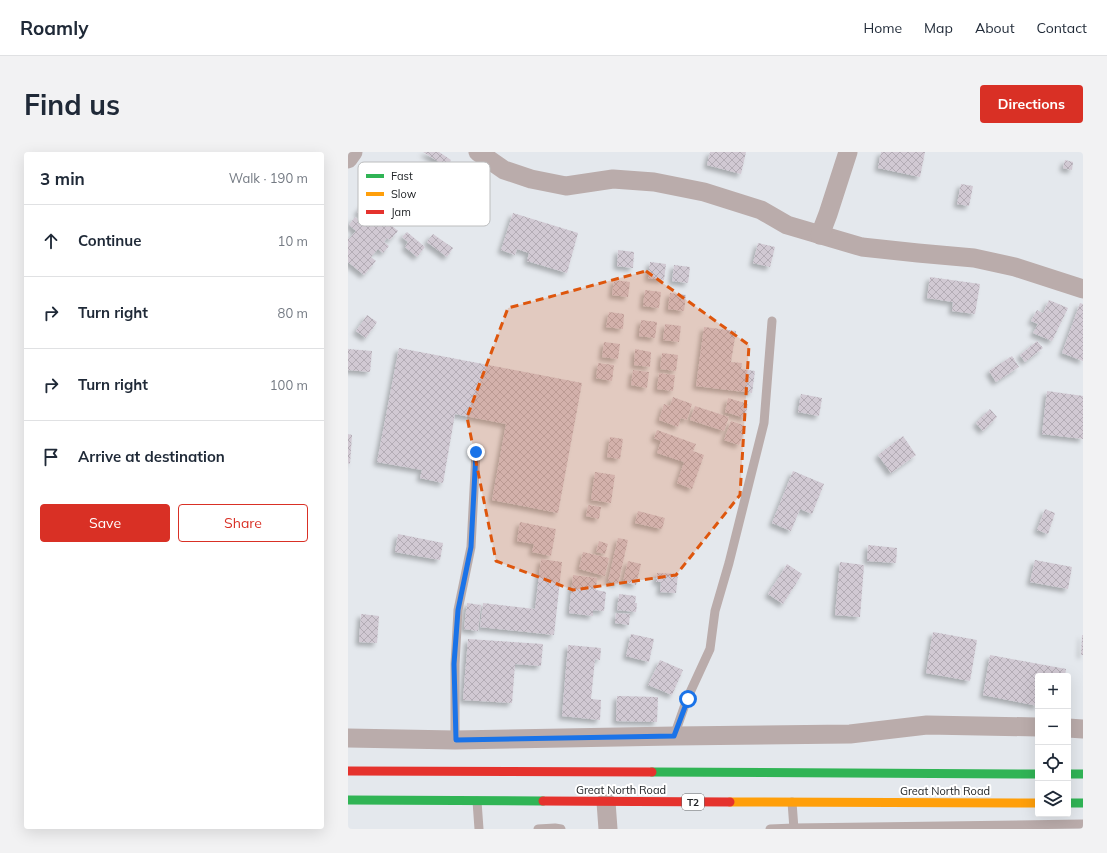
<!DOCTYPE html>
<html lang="en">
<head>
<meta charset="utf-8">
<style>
	body { margin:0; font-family:Mulish,sans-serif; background:#f2f2f3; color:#1f2937 }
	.controls { position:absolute; right:12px; bottom:12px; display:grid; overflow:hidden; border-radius:4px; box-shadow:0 4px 16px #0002 }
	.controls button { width:36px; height:36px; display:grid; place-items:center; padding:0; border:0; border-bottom:1px solid #e0e1e3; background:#fff; color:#1f2937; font:20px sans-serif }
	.stop { position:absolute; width:12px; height:12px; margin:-9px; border:3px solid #1a73e8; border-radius:50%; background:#fff }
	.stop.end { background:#1a73e8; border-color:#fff; box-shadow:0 1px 4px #0008 }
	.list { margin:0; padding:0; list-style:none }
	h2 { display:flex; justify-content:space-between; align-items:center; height:52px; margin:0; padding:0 16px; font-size:17px }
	h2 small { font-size:13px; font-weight:400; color:#747a83 }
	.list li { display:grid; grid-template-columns:26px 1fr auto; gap:12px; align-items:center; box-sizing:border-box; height:72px; padding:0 16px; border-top:1px solid #e0e1e3 }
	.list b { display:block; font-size:15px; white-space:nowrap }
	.list em { font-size:13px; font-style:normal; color:#747a83 }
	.actions { display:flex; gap:8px; padding:12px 16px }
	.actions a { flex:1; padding:9px 0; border:1px solid #d93025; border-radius:4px; text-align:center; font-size:14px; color:#d93025 }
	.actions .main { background:#d93025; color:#fff }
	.icon { flex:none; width:22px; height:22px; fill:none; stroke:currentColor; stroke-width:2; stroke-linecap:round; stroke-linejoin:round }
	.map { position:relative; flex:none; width:735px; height:677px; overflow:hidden; border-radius:4px }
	header { display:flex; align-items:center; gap:24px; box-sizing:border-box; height:56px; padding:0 20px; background:#fff; border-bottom:1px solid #e0e1e3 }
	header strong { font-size:19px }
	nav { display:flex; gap:22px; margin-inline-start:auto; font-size:14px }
	.intro { display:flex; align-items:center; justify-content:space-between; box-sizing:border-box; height:96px; padding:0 24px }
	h1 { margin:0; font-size:28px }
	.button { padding:10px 18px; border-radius:4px; background:#d93025; color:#fff; font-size:14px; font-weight:700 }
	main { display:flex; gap:24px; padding:0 24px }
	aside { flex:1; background:#fff; border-radius:4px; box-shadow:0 4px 16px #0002 }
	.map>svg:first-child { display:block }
	.building { fill:url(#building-cross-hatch); filter:url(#shadow) }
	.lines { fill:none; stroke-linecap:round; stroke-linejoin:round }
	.lane { stroke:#baacab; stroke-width:9 }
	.street { stroke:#baacab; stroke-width:19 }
	.fast { stroke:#30b455; stroke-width:9 }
	.slow { stroke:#ff9f0a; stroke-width:9 }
	.jam { stroke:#e5322d; stroke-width:9 }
	.route { stroke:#1a73e8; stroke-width:5 }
	.marked { fill:#de560d; fill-opacity:0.2; stroke:#de560d; stroke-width:3; stroke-dasharray:8 5; stroke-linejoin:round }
	.labels { text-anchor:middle; stroke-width:4; stroke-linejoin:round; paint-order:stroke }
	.shield { fill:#fff; stroke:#646668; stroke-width:1 }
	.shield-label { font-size:10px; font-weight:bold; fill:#212427 }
	.street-label { font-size:11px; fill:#212427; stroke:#fff }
	.key { fill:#fff; stroke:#bcbdbe; stroke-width:1 }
	.key-label { font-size:11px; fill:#212427 }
</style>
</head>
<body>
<header>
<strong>Roamly</strong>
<nav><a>Home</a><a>Map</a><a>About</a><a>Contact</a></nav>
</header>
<div class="intro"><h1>Find us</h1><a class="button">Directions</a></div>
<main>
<aside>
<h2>3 min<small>Walk · 190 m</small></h2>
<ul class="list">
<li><svg class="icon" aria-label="ahead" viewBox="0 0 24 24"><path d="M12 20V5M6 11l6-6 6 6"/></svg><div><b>Continue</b></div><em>10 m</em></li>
<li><svg class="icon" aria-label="right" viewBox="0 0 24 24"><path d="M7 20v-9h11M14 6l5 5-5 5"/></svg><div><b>Turn right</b></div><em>80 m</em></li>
<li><svg class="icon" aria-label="right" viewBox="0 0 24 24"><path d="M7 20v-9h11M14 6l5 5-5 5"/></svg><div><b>Turn right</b></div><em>100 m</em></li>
<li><svg class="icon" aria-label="arrive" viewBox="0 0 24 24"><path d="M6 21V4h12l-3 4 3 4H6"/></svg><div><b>Arrive at destination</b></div></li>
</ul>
<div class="actions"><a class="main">Save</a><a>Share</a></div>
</aside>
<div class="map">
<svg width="735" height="677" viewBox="0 0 735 677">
	<defs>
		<pattern id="building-cross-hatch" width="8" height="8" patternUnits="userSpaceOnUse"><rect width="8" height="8" fill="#d1c9d3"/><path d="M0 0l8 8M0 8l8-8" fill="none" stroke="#b3acb5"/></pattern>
		<filter id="shadow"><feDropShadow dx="-3.5" dy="3.5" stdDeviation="2" flood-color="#0004"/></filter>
	</defs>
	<rect width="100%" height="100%" fill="#e4e8ed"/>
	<!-- building -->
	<g class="building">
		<path d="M75 0H91L103 8 99 15Z"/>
		<path d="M362 0H398L393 22 359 13Z"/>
		<path d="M533 0H577L572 25 530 16Z"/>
		<path d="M717 8 725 10 724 18 715 16Z"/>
		<path d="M613 32 625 34 621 54 609 52Z"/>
		<path d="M17 51 50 79 42 88 39 86 36 90 41 94 35 101 30 97 23 105 28 109 16 123 0 110V86L1 87 8 79 1 73 7 65 14 71 17 67 9 60Z"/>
		<path d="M165 61 230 81 219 121 179 109 181 101 169 97 167 103 153 98Z"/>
		<path d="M59 80 77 95 69 105 57 95 60 90 54 85Z"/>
		<path d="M85 82 105 96 99 105 79 90Z"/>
		<path d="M410 91 427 95 422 115 405 111Z"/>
		<path d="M270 98 286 100 285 116 269 114Z"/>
		<path d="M302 110 318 112 316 128 300 126Z"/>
		<path d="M326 113 342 115 340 131 324 129Z"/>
		<path d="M582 125 632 132 627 162 604 159 605 150 579 146Z"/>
		<path d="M266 128 282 130 280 145 264 143Z"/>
		<path d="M297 138 313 140 311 156 295 154Z"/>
		<path d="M322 141 338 143 336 159 320 157Z"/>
		<path d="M701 148 720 156 704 189 685 181 690 172 683 169 689 158 695 161Z"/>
		<path d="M732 151 735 152V209L714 201Z"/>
		<path d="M261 160 276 162 275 177 258 175Z"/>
		<path d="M19 163 29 170 18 186 8 179Z"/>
		<path d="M293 168 309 170 307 186 291 184Z"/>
		<path d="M317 172 333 174 331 190 315 188Z"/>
		<path d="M356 175 388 179 383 210 394 211 393 217 407 219 404 241 348 234Z"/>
		<path d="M689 189 695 196 677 210 672 203Z"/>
		<path d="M256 190 272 192 270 207 254 205Z"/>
		<path d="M51 196 234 231 210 361 144 348 158 272 107 262 95 331 72 326 74 318 29 310Z"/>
		<path d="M0 197 24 199 22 220 0 218Z"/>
		<path d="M287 197 303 200 302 215 286 213Z"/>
		<path d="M314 201 330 203 328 219 312 217Z"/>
		<path d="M664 204 671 215 648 230 641 219Z"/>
		<path d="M250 211 266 213 264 229 248 226Z"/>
		<path d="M285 218 301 220 299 236 283 233Z"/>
		<path d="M311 221 327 223 325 239 309 237Z"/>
		<path d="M699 239 735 244V287L694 282Z"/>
		<path d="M453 242 474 246 471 264 450 260Z"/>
		<path d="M325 245 344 252 339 268 333 266 330 275 311 268 316 252 322 254Z"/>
		<path d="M380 246 400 252 397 266 377 260Z"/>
		<path d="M347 254 381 265 376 279 342 268Z"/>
		<path d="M642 257 649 265 635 279 628 271Z"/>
		<path d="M383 269 398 274 391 293 376 288Z"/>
		<path d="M309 278 348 292 345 299 356 303 344 337 329 331 336 310 309 301 313 289 306 286Z"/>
		<path d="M0 282 4 283 2 312 0 311Z"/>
		<path d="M555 284 568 303 543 321 530 303Z"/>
		<path d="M262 285 275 287 272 307 259 305Z"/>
		<path d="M445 319 476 332 464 362 452 357 443 379 424 371Z"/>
		<path d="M247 320 267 323 263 351 243 348Z"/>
		<path d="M240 353 253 355 251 367 238 364Z"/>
		<path d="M697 357 707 361 700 382 689 378Z"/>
		<path d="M290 359 317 366 314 377 287 371Z"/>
		<path d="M172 370 208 377 203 404 184 400 186 392 169 389Z"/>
		<path d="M50 382 95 391 92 408 47 400Z"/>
		<path d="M270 386 280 388 270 432 260 429Z"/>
		<path d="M251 389 260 392 257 402 248 400Z"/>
		<path d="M520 393 549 396 548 411 519 409Z"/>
		<path d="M235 400 261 406 257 424 231 417Z"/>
		<path d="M193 407 214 410 206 483 132 475 135 451 187 457Z"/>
		<path d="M687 408 724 415 720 437 682 430Z"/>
		<path d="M280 409 293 412 288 433 275 430Z"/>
		<path d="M492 410 516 413 512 465 487 463Z"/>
		<path d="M439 412 454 422 435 452 420 442Z"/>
		<path d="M309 421 330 422 328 441 312 440 313 430H308Z"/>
		<path d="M225 423 249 426 248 438 258 440 256 459 245 458V464L221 461Z"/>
		<path d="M271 442 288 444 287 451H289L288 460 269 458Z"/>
		<path d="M119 451 133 453 130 479 116 477Z"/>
		<path d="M268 461 282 462 281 473 267 471Z"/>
		<path d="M13 462 31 464 29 491 11 490Z"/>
		<path d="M585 480 629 488 622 529 578 521Z"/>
		<path d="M283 482 306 487 301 510 278 504Z"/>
		<path d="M734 483H735V503H733Z"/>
		<path d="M120 487 195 492 193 514 167 512 164 551 115 548Z"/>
		<path d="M220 493 253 496 252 508 247 507 243 547 253 548 252 568 214 564Z"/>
		<path d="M642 503 718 517 717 524H690V554L635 543Z"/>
		<path d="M312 508 335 518 324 543 300 533Z"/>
		<path d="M269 544 310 545 309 570 268 569Z"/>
	</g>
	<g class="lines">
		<!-- lane -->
		<g class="lane">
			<path d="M326 584 339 547 362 497 367 459 381 411 416 271 424 169"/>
			<path d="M107 588V512L110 458 123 395 128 300"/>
			<path d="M129 649 131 677"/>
			<path d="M444 650 446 677"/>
			<path d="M190 677 207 676 213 677"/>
			<path d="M422 677 446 676 735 672"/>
		</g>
		<!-- street -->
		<g class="street">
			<path d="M130 0 156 18 183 27 218 34 265 27 306 30 356 40 413 58 439 73 514 95 570 101 626 106 667 115 735 137"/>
			<path d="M0 7 5 0"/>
			<path d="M472 83 480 62 500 0"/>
			<path d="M720 576 735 577"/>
			<path d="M0 586 107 588 326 584 502 582 579 573 690 575"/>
			<path d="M258 650 260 677"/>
		</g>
		<!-- fast -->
		<g class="fast">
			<path d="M304 620 690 622"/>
			<path d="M720 622H735"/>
			<path d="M0 648 195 649"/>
			<path d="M720 651H735"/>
		</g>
		<!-- slow -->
		<path class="slow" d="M382 650 690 651"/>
		<!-- jam -->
		<g class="jam">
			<path d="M0 619 304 620"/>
			<path d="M195 649 382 650"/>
		</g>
	</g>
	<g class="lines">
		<!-- route -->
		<path class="route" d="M128 300 123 395 110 458 106 512 108 588 326 584 340 547"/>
	</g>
	<!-- marked area -->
	<path class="marked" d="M298 119 401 193 392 343 328 423 225 438 148 409 119 265 160 156Z"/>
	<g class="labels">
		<!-- shield labels -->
		<rect class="shield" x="334" y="642" width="22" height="16" rx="3"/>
		<g class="shield-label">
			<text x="345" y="654">T2</text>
		</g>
		<!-- street labels -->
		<g class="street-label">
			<text x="273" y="642">Great North Road</text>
			<text x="597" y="643">Great North Road</text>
		</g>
	</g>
	<!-- legend -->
	<rect x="10" y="10" width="132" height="64" rx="6" class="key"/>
	<rect x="18" y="22" width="18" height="4" fill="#30b455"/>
	<rect x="18" y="40" width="18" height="4" fill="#ff9f0a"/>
	<rect x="18" y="58" width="18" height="4" fill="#e5322d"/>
	<g class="key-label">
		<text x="43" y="28">Fast</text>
		<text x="43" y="46">Slow</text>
		<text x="43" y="64">Jam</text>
	</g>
</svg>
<div class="controls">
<button>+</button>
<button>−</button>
<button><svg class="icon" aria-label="locate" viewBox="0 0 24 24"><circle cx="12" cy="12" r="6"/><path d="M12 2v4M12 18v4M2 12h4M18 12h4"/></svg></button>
<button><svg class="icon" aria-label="layers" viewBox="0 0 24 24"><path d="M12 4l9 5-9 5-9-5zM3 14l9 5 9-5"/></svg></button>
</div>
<div class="stop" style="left:340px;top:547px"></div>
<div class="stop end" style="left:128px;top:300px"></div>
</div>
</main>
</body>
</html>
